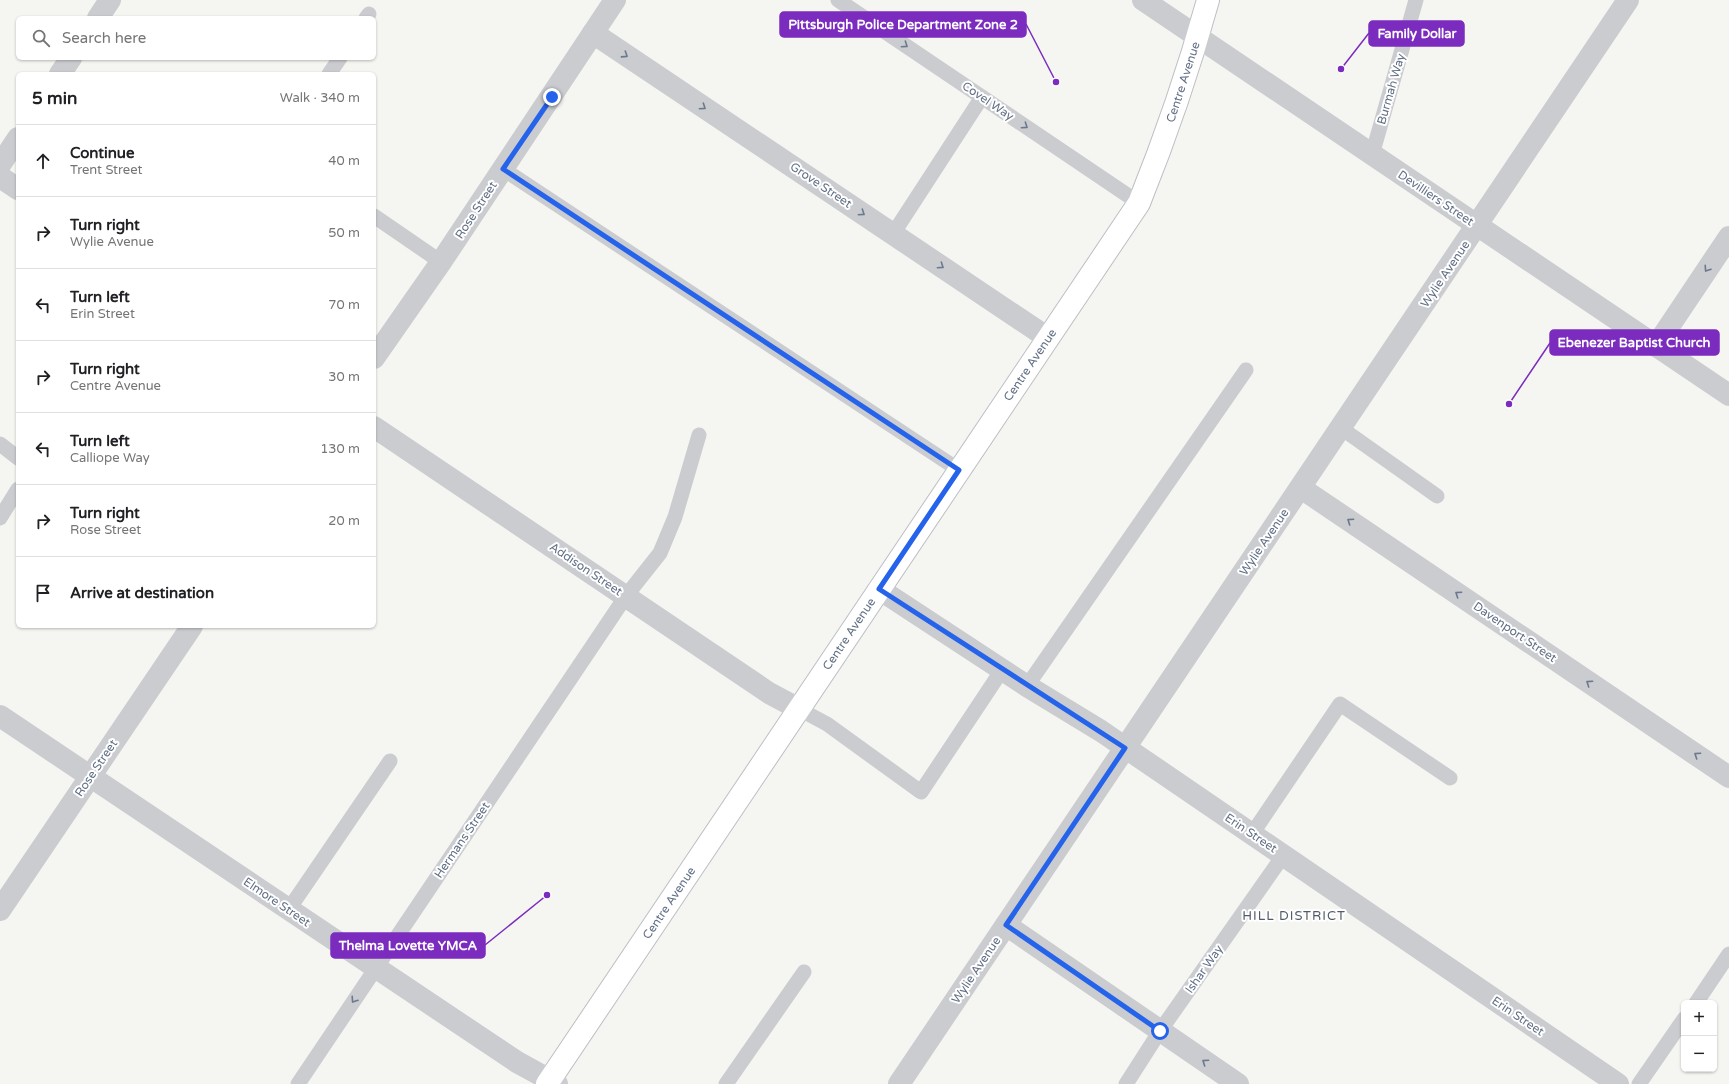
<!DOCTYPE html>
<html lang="en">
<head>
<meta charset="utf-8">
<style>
	body { margin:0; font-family:"Varela Round",sans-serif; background:#f2f2f2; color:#202124 }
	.controls { position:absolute; right:12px; bottom:12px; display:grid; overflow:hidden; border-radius:6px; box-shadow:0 1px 3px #0004 }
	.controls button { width:36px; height:36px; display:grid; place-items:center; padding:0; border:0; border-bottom:1px solid #e0e0e0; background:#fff; color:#202124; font:20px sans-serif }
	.stop { position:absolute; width:12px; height:12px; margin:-9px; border:3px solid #2563eb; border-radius:50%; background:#fff }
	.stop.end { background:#2563eb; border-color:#fff; box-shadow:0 1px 4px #0008 }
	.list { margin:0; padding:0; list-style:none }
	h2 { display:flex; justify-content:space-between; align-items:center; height:52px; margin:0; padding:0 16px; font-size:17px }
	h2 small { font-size:13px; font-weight:400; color:#757577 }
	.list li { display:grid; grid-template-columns:26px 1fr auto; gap:12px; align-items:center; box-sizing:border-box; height:72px; padding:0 16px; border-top:1px solid #e0e0e0 }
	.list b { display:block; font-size:15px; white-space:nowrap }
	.list p { margin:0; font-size:13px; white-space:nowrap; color:#757577 }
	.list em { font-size:13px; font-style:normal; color:#757577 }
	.icon { flex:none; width:22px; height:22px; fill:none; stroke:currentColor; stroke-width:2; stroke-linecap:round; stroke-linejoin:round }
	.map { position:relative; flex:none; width:1729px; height:1084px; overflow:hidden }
	.search { position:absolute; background:#fff; box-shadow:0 1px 3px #0004; left:16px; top:16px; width:360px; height:44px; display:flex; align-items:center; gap:10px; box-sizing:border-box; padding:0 14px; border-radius:6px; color:#757577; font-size:15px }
	.panel { position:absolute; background:#fff; box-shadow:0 1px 3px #0004; left:16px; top:72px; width:360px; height:556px; border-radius:6px }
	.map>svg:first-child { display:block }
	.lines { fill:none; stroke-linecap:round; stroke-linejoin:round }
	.secondary-casing { stroke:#bcbfc4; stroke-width:24 }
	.service { stroke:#caccd0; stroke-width:15 }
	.minor { stroke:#caccd0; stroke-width:22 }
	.tertiary { stroke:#caccd0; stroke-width:22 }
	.secondary { stroke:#fff; stroke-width:22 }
	.oneway { stroke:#6c798d }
	.route { stroke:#2563eb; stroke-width:5 }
	.labels { text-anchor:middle; stroke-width:4; stroke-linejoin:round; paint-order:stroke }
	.street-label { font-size:12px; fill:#627086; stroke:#fff }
	.neighbourhood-label { font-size:13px; letter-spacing:1px; fill:#515b6a; stroke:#fff }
	.leader { fill:none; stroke:#7b2cbf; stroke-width:1.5 }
	.callout-dot { fill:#7b2cbf; stroke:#fff; stroke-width:1.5 }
	.callout { fill:#7b2cbf; stroke:#7b2cbf; stroke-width:1.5 }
	.callout-label { font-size:13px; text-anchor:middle; font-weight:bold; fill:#fff }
</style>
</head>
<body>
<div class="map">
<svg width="1729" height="1084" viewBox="0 0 1729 1084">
	<rect width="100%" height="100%" fill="#f5f6f2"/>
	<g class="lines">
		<defs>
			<path id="secondary" d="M547 1084 1139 203C1166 136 1189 69 1208 0"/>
		</defs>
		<!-- secondary casing -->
		<use href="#secondary" class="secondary-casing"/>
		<!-- service -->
		<g class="service">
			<path d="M838 0 1139 203"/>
			<path d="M366 18 369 14"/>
			<path d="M329 74 340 58"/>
			<path d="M1372 155 1416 0"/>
			<path d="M503 169 959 470"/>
			<path d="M374 216 441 262"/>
			<path d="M893 234 982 97"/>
			<path d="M1341 428 1437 496"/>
			<path d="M0 444 18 458"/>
			<path d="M0 518 18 489"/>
			<path d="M1027 686 1246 370"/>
			<path d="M799 709 827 724 921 792 1002 670"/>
			<path d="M1252 834 1340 704 1450 778"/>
			<path d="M289 909 390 761"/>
			<path d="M1696 1003 1729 954"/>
			<path d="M298 1084 626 596 660 553 675 517 699 435"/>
			<path d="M726 1084 804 972"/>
			<path d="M1126 1084 1160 1031 1283 856"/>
			<path d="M1639 1084 1684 1019"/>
		</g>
		<!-- minor -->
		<g class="minor">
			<path d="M1143 0 1729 395"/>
			<path d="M98 18 110 0"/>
			<path d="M593 33 1048 338"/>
			<path d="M60 74 71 58"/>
			<path d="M0 165 18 138"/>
			<path d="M0 177 18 189"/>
			<path d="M1656 346 1729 237"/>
			<path d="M374 358 441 262 615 0"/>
			<path d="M374 427 769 693 799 709"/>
			<path d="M1301 488 1729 777"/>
			<path d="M879 589 1027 686 1101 731 1618 1084"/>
			<path d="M0 716 517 1062 557 1084"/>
			<path d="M0 910 192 626"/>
			<path d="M1006 925 1238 1084"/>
		</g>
		<!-- tertiary -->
		<path class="tertiary" d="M899 1084 1628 0"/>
		<!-- secondary -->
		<use href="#secondary" class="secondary"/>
	</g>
	<!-- one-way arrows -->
	<defs><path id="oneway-chevron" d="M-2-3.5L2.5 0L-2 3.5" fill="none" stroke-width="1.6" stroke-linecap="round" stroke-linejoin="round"/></defs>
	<g class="oneway">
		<use href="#oneway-chevron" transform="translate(905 45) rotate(34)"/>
		<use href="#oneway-chevron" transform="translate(625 55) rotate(33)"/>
		<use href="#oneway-chevron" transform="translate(703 107) rotate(34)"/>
		<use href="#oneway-chevron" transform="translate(1025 126) rotate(34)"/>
		<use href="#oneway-chevron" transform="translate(862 213) rotate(34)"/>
		<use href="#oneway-chevron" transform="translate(941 266) rotate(34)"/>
		<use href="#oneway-chevron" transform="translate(1707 269) rotate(124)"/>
		<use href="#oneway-chevron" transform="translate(1350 521) rotate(-146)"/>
		<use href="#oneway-chevron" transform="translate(1458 594) rotate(-146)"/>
		<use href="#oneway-chevron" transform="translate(1589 683) rotate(-146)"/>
		<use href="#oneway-chevron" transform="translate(1697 755) rotate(-146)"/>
		<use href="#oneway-chevron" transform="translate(354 1000) rotate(124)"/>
		<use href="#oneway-chevron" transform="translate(1205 1062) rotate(-146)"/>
	</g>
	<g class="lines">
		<!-- route -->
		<path class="route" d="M552 97 503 169 959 470 879 589 1125 748 1006 925 1160 1031"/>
	</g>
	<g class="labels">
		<!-- street labels -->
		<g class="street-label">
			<text transform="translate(1183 82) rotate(-72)" y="4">Centre Avenue</text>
			<text transform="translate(1391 89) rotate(-74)" y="4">Burmah Way</text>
			<text transform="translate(988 101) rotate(34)" y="4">Covel Way</text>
			<text transform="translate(821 185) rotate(34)" y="4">Grove Street</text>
			<text transform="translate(1436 198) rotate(34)" y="4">Devilliers Street</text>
			<text transform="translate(476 210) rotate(-57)" y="4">Rose Street</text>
			<text transform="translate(1445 274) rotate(-56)" y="4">Wylie Avenue</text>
			<text transform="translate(1030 365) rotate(-56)" y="4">Centre Avenue</text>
			<text transform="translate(1264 542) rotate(-56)" y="4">Wylie Avenue</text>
			<text transform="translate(586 569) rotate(34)" y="4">Addison Street</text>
			<text transform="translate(1515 632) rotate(34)" y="4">Davenport Street</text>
			<text transform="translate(849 634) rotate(-56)" y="4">Centre Avenue</text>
			<text transform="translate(96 768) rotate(-56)" y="4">Rose Street</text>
			<text transform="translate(1251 833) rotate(34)" y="4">Erin Street</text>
			<text transform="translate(462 840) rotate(-56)" y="4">Hermans Street</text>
			<text transform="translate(277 902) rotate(34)" y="4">Elmore Street</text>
			<text transform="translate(669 903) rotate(-56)" y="4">Centre Avenue</text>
			<text transform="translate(1204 969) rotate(-55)" y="4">Ishar Way</text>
			<text transform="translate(976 970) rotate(-56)" y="4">Wylie Avenue</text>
			<text transform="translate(1518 1016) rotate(34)" y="4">Erin Street</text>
		</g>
		<!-- neighbourhood labels -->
		<g class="neighbourhood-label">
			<text x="1294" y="920">HILL DISTRICT</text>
		</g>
	</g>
	<!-- callouts -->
	<path class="leader" d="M1056 82L1026 24M1341 69L1369 33M1509 404L1550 343M547 895L485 945"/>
	<g class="callout-dot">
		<circle cx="1056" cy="82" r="4"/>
		<circle cx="1341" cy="69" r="4"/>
		<circle cx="1509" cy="404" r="4"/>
		<circle cx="547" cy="895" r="4"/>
	</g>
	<g class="callout">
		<rect x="780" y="12" width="246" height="25" rx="4"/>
		<rect x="1369" y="21" width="95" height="25" rx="4"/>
		<rect x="1550" y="330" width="169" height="25" rx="4"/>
		<rect x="331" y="933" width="154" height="25" rx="4"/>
	</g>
	<g class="callout-label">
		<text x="903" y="29">Pittsburgh Police Department Zone 2</text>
		<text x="1417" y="38">Family Dollar</text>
		<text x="1634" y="347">Ebenezer Baptist Church</text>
		<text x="408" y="950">Thelma Lovette YMCA</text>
	</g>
</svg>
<div class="controls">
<button>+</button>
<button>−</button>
</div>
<div class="stop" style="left:1160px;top:1031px"></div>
<div class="stop end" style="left:552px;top:97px"></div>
<div class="search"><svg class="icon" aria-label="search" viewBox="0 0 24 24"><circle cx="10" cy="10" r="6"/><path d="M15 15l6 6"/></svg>Search here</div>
<section class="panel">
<h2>5 min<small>Walk · 340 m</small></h2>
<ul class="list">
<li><svg class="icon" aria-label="ahead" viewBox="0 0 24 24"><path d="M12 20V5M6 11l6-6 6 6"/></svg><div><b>Continue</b><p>Trent Street</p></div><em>40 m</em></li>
<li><svg class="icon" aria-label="right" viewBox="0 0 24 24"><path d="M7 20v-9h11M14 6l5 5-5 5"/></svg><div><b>Turn right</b><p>Wylie Avenue</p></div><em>50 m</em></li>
<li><svg class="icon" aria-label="left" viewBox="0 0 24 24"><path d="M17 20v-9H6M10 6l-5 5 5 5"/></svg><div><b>Turn left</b><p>Erin Street</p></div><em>70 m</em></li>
<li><svg class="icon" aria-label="right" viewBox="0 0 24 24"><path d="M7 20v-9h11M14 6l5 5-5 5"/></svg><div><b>Turn right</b><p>Centre Avenue</p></div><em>30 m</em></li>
<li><svg class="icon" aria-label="left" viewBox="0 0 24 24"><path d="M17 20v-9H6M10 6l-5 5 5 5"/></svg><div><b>Turn left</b><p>Calliope Way</p></div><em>130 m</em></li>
<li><svg class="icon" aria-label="right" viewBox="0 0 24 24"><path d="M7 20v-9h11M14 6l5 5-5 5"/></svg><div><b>Turn right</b><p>Rose Street</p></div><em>20 m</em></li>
<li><svg class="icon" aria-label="arrive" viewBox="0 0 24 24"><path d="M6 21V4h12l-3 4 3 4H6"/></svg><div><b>Arrive at destination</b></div></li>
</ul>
</section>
</div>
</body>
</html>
